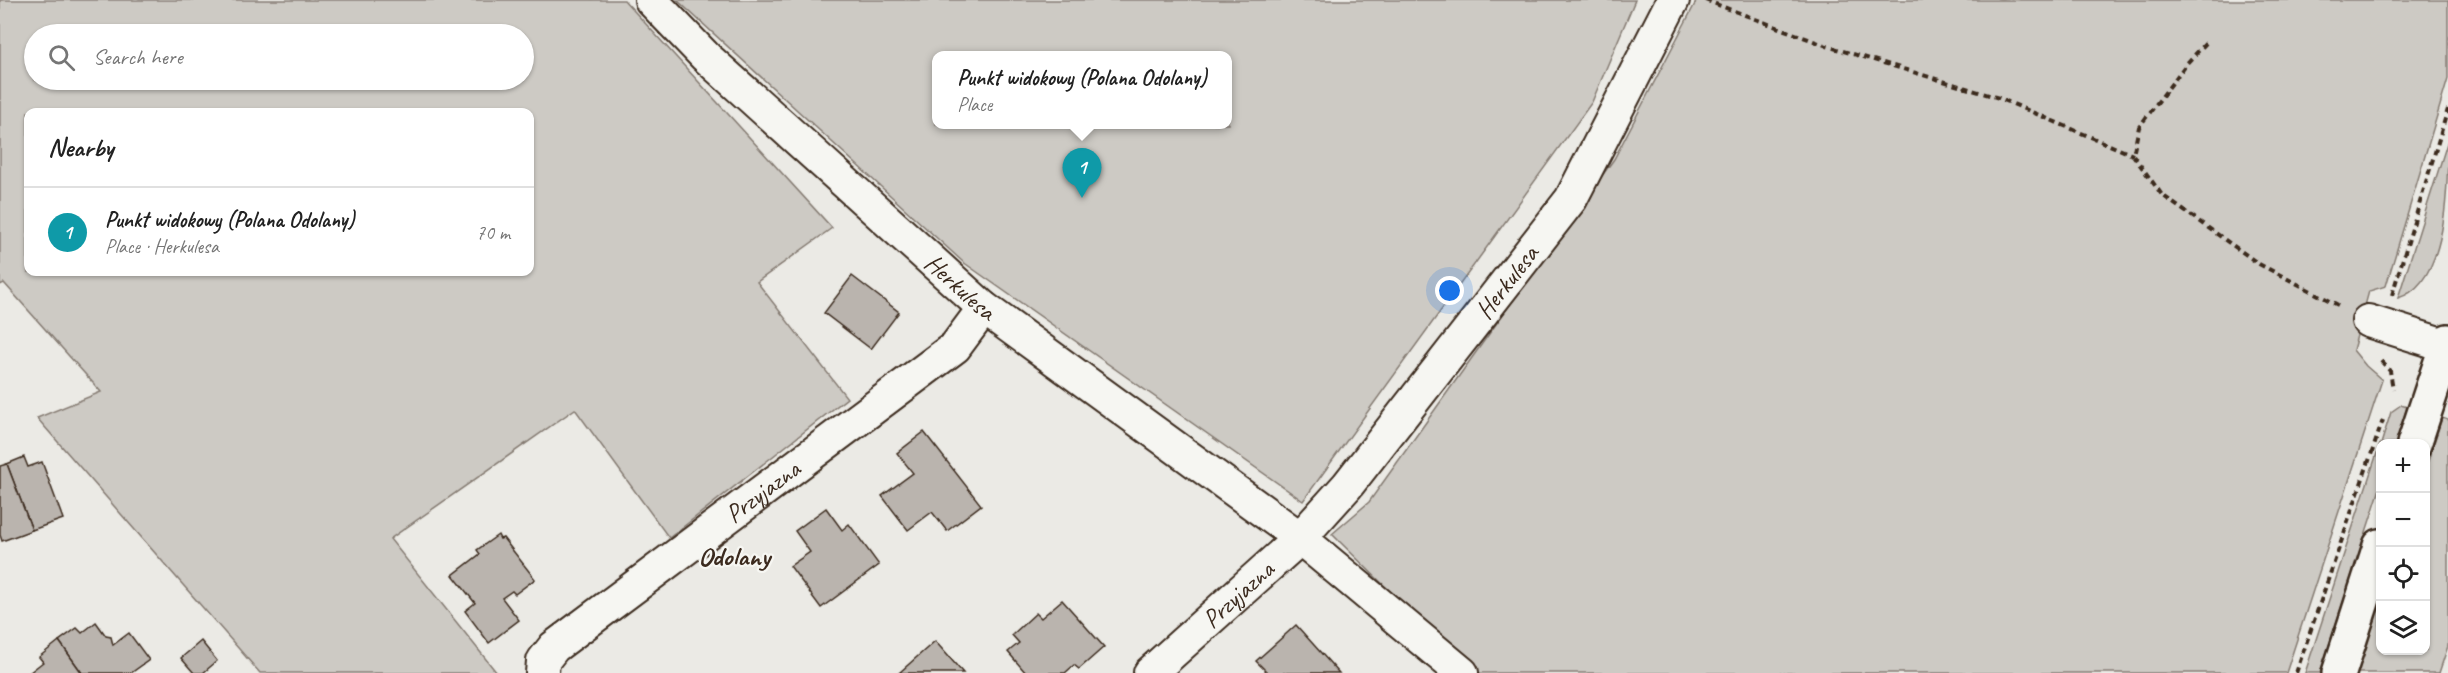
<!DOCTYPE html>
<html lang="en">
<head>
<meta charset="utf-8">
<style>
	body { margin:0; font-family:Caveat,sans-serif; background:#f6f6f6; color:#222 }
	.controls { position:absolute; right:18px; bottom:18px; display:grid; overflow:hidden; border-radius:12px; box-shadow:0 2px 4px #0004 }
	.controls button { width:54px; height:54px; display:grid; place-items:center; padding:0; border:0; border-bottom:2px solid #e0e0e0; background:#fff; color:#222; font:30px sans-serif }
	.you { position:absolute; left:1450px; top:291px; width:21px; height:21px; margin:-15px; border:4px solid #fff; border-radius:50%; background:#1a73e8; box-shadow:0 0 0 9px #1a73e833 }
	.badge { display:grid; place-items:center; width:39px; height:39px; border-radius:50%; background:#0b8043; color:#fff; font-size:20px; font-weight:700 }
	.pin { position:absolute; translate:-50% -50px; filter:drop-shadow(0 2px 3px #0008) }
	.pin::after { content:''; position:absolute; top:32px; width:21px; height:18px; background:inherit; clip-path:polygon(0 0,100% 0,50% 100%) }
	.popup { position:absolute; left:932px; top:51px; width:300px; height:78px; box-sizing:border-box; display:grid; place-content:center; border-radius:12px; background:#fff; filter:drop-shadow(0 2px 4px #0005); font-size:20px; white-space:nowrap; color:#767676 }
	.popup b { font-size:22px; color:#222 }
	.popup::after { content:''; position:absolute; left:50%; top:100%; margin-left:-12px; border:12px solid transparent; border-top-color:#fff }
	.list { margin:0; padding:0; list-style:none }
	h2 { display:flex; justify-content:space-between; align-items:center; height:78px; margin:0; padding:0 24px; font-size:26px }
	h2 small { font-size:20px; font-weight:400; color:#767676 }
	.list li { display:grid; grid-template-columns:39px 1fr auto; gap:18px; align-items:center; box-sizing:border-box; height:90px; padding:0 24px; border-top:2px solid #e0e0e0 }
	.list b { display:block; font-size:22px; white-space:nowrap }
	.list p { margin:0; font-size:20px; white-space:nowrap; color:#767676 }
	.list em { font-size:20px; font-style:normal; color:#767676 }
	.icon { flex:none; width:33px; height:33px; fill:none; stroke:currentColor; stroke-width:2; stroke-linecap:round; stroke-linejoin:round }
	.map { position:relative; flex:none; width:2448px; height:673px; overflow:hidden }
	.search { position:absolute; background:#fff; box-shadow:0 2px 4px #0004; left:24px; top:24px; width:510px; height:66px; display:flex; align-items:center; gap:15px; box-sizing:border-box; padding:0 21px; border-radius:33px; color:#767676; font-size:22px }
	.panel { position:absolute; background:#fff; box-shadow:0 2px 4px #0004; left:24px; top:108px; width:510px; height:168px; border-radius:12px }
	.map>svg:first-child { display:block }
	.green { fill:#cdcac4; stroke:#847a71; stroke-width:1.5; fill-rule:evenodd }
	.building { fill:#bab4ae; stroke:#3b2a1e; stroke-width:1.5 }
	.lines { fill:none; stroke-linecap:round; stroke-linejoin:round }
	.street-casing { stroke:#3b2a1e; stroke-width:36 }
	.secondary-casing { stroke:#3b2a1e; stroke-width:38 }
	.path { stroke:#3b2a1e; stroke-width:4; stroke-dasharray:6 4.5; stroke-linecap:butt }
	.street { stroke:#f6f6f2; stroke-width:32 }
	.secondary { stroke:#f6f6f2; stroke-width:33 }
	.labels { text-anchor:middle; stroke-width:4.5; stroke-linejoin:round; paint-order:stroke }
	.street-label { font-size:26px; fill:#3b2a1e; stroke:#f6f6f2 }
	.neighbourhood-label { font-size:27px; font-weight:bold; fill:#3b2a1e; stroke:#f6f6f2 }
</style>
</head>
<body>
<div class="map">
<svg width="2448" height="673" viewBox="0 0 2448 673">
	<rect width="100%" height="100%" fill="#ebeae5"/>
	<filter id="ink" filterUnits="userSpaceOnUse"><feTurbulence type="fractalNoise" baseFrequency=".0167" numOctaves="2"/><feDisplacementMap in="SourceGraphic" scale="12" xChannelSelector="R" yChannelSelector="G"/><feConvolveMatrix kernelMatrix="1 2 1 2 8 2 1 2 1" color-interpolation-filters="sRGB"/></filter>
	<g filter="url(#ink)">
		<!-- green -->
		<g class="green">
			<path d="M0 0H624L832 228 757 282 847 398 669 538 575 409 390 539 497 673H260L37 418 101 392 4 283 0 285ZM34 34H524V80H34ZM28 112H530V272H28Z"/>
			<path d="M677 0H1635L1592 102 1303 501 963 262ZM936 56H1228V124H936Z"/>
			<path d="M1697 0H2448V79L2386 286 2369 291 2353 350 2366 366 2382 380 2286 673H1473L1332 534 1369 502 1614 159Z"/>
			<path d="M2448 140C2448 184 2448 284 2398 298Z"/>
			<path d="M2401 405 2407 407 2396 443 2381 444 2391 412Z"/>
			<path d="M2442 418 2448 420V646L2439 673H2357L2380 602V650H2426V467Z"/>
			<path d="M2380 444V489L2320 673H2305Z"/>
		</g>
		<!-- building -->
		<g class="building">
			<path d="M852 276 899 312 871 349 824 313Z"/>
			<path d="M924 432 981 505 947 531 932 512 908 530 882 496 913 473 897 453Z"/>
			<path d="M24 457 28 467 42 462 63 519 32 530 7 464Z"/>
			<path d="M7 464 32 530 2 541 0 535V466Z"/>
			<path d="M826 508 842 530 849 524 879 565 821 608 790 566 810 552 795 531Z"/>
			<path d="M498 535 500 539 503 538 535 579 515 594 512 591 502 598 519 620 489 643 465 611 475 603 453 575 480 554 477 550Z"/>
			<path d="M1062 600 1104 647 1079 669 1074 665 1065 673H1026L1008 652 1019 643 1012 635 1036 613 1041 618Z"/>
			<path d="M96 622 106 636 111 637 113 645 129 633 149 660 131 673H82L59 641 77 628 82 633Z"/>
			<path d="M1296 625 1339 673H1268L1256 661Z"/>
			<path d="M59 641 82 673H29L43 662 39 657Z"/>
			<path d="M201 641 217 661 203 673H194L181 658Z"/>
			<path d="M935 641 963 673H899Z"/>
		</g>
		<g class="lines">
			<defs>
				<g id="street">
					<path id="s1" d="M651 0 705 56 984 308 1300 538 1462 673"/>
					<path d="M2368 321 2448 346"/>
					<path id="s2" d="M542 673 543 661 554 647 955 347 984 308"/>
					<path id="s3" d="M1150 673 1300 538 1347 486 1571 199 1673 0"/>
				</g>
				<g id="secondary">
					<path d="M2414 444 2448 341"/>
					<path d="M2339 673 2380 546"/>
				</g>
			</defs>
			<!-- street casing -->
			<use href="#street" class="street-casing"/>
			<!-- secondary casing -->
			<use href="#secondary" class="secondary-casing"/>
			<!-- path -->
			<g class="path">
				<path d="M1705 0 1827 46 1999 98 2133 155"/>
				<path d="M2206 43 2187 63 2139 127 2133 155 2162 195 2259 264 2338 305"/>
				<path d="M2392 295 2448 109"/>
				<path d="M2381 361 2390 371 2393 389"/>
				<path d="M2296 673 2383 420"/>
			</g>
			<!-- street -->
			<use href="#street" class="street"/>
			<!-- secondary -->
			<use href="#secondary" class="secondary"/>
		</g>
	</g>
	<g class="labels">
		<!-- street labels -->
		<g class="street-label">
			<text dy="9" stroke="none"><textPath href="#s3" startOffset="531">Herkulesa</textPath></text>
			<text dy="9" stroke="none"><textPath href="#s1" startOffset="422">Herkulesa</textPath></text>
			<text dy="9" stroke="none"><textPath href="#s2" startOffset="290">Przyjazna</textPath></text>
			<text dy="9" stroke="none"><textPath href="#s3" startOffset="118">Przyjazna</textPath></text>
		</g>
		<!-- neighbourhood labels -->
		<g class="neighbourhood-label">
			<text x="734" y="565">Odolany</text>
		</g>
	</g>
</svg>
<div class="controls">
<button>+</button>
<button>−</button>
<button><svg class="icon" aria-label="locate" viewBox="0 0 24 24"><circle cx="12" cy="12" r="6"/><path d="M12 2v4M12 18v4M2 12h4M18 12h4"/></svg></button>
<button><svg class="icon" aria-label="layers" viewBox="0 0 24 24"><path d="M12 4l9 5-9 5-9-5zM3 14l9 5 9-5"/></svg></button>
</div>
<div class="you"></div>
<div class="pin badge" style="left:1082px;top:198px;background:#0f9aa8">1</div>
<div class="popup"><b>Punkt widokowy (Polana Odolany)</b>Place</div>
<div class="search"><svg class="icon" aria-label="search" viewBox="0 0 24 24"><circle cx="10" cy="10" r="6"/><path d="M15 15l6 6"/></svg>Search here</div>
<section class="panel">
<h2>Nearby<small></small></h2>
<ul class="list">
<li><span class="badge" style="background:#0f9aa8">1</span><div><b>Punkt widokowy (Polana Odolany)</b><p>Place · Herkulesa</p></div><em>70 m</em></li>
</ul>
</section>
</div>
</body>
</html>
